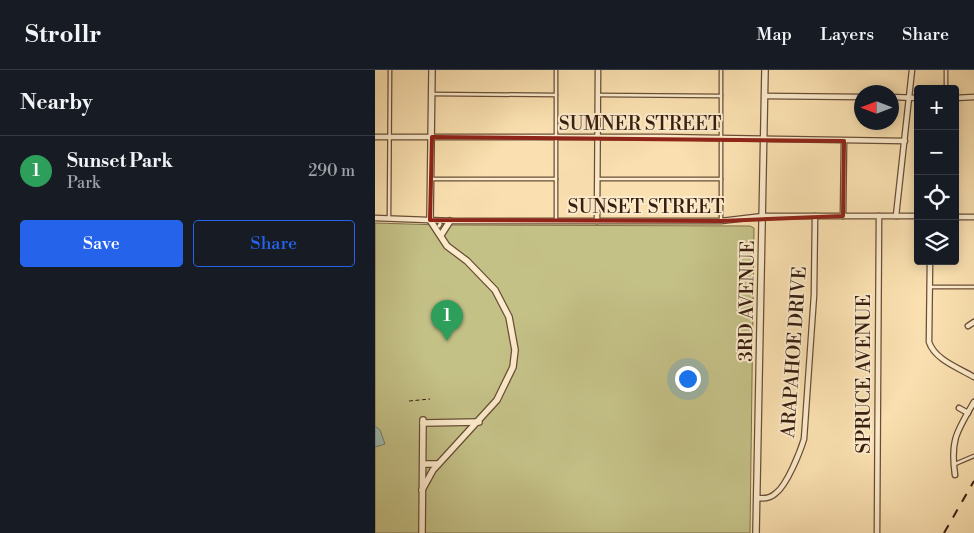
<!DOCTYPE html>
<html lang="en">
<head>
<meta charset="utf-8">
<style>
	body { margin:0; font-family:"Libre Bodoni",serif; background:#20242c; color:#f1f3f6 }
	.controls { position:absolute; right:15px; top:15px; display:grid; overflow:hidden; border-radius:5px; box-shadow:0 2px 12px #0003 }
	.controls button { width:45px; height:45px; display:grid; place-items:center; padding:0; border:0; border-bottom:1px solid #363941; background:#171b24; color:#f1f3f6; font:25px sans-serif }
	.compass { position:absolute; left:479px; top:15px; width:45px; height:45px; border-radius:50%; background:#171b24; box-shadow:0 2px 12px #0003; rotate:270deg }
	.you { position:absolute; left:312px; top:308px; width:18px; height:18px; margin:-12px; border:4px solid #fff; border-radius:50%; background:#1a73e8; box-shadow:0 0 0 8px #1a73e833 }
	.badge { display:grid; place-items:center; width:32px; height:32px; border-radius:50%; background:#2563eb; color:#fff; font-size:16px; font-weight:700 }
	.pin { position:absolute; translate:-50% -41px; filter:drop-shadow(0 1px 2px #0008) }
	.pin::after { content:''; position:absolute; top:26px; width:18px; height:15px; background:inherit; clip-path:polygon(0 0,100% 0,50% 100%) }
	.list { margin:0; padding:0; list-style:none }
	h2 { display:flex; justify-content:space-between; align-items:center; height:65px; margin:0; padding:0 20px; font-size:21px }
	h2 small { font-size:16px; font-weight:400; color:#9ea1a6 }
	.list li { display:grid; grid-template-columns:32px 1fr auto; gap:15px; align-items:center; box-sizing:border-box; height:70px; padding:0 20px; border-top:1px solid #363941 }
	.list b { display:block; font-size:19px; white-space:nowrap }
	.list p { margin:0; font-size:16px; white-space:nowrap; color:#9ea1a6 }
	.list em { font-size:16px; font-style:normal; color:#9ea1a6 }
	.actions { display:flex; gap:10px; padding:15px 20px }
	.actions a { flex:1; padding:11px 0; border:1px solid #2563eb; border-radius:5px; text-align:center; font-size:18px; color:#2563eb }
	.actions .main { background:#2563eb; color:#fff }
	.icon { flex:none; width:28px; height:28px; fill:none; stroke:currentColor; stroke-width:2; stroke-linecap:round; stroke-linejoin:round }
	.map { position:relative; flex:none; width:599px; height:463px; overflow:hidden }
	header { display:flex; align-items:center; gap:30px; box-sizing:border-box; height:70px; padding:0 25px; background:#171b24; border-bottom:1px solid #363941 }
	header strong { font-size:24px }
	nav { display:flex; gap:28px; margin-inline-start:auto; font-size:18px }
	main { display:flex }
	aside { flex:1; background:#171b24 }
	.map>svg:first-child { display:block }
	.green { fill:#c4c187; stroke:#7e6f4a }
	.water { fill:#9fbcb0; stroke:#757c6f }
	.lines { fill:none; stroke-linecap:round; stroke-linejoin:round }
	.service-casing { stroke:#684e36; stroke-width:5 }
	.pedestrian-casing { stroke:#684e36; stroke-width:5.5 }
	.minor-casing { stroke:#684e36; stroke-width:7 }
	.tertiary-casing { stroke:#684e36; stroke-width:8 }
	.path { stroke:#371d0e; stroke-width:1; stroke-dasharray:4 2.5; stroke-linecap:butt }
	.service { stroke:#fcebcc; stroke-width:2.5 }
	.pedestrian { stroke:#fcebcc; stroke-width:3 }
	.minor { stroke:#fcebcc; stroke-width:4.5 }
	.tertiary { stroke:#fcebcc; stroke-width:5.5 }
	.rail { stroke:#371d0e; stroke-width:2; stroke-dasharray:9 9; stroke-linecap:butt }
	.marked { fill:none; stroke:#8f2418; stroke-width:4; stroke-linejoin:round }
	.labels { text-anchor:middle; stroke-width:4; stroke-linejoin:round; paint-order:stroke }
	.street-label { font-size:19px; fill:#371d0e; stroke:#fcebcc }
</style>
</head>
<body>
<header>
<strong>Strollr</strong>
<nav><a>Map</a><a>Layers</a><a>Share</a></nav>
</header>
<main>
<aside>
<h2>Nearby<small></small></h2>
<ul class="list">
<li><span class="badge" style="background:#2e9e5b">1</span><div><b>Sunset Park</b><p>Park</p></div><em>290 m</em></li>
</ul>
<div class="actions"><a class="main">Save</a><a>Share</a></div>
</aside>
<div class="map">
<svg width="599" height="463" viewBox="0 0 599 463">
	<rect width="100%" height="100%" fill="#fae0b0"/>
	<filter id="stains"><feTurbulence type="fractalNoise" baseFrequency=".004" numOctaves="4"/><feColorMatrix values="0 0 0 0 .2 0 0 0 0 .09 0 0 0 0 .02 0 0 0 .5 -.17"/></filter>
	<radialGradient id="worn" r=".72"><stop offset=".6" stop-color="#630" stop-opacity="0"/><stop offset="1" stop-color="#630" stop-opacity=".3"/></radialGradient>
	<!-- green -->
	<path class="green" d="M0 153 66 155 375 156 379 158 375 463H0Z"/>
	<!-- water -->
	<path class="water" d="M0 356 5 360 10 374 0 377Z"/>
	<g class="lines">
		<defs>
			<g id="service">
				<path d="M571 19V0"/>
				<path d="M57 24 181 25"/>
				<path d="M223 25 346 26"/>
				<path d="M57 109H181"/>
				<path d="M223 109H346"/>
				<path d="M14 148 15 0"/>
				<path d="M181 151V0"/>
				<path d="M346 151V0"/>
				<path d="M554 217H599"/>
				<path d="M580 394 599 386"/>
			</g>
			<path id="pedestrian" d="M64 156 65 154"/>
			<g id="minor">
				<path d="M390 26 487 27"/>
				<path d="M516 27 543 28"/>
				<path d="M580 28 599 27"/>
				<path d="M0 67H287L530 71"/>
				<path d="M468 146 469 71"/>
				<path d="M521 146 537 0"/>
				<path d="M580 147H599"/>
				<path d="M0 148 79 151H346L388 146H543"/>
				<path d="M222 151 223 0"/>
				<path d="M555 191 554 272C560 290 584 298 599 307"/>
				<path d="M593 256 599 252"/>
				<path d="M584 338 593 343"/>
				<path d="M580 405C575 370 582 361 599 332"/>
				<path d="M382 428C389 429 396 428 401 423 412 415 425 382 429 369L439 225 440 146"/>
				<path d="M502 463 504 146"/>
			</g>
			<g id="tertiary">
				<path d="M66 165 75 151"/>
				<path d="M48 353 104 352"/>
				<path d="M48 394H63"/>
				<path d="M47 420 58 400 122 330 138 297 140 280 134 247 120 220 92 191 72 176 55 150 57 0"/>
				<path d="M47 463 48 350"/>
				<path d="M381 463 390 0"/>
			</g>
		</defs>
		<!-- service casing -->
		<use href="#service" class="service-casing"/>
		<!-- pedestrian casing -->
		<use href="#pedestrian" class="pedestrian-casing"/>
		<!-- minor casing -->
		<use href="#minor" class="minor-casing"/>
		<!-- tertiary casing -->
		<use href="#tertiary" class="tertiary-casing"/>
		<!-- path -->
		<path class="path" d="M34 331 55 329"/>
		<!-- service -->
		<use href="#service" class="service"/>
		<!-- pedestrian -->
		<use href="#pedestrian" class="pedestrian"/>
		<!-- minor -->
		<use href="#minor" class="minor"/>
		<!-- tertiary -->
		<use href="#tertiary" class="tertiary"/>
		<!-- rail -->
		<path class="rail" d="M569 463 599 411"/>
	</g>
	<!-- marked area -->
	<path class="marked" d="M57 67 469 71 468 146 346 151 55 150Z"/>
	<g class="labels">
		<!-- street labels -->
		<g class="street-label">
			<text x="265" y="60">SUMNER STREET</text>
			<text x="271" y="143">SUNSET STREET</text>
			<text transform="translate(371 231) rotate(-89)" y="7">3RD AVENUE</text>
			<text transform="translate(418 282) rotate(-86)" y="7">ARAPAHOE DRIVE</text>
			<text transform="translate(488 304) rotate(-90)" y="7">SPRUCE AVENUE</text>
		</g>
	</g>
	<rect width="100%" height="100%" filter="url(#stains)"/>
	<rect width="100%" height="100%" fill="url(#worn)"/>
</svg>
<div class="controls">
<button>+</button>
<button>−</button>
<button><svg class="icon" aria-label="locate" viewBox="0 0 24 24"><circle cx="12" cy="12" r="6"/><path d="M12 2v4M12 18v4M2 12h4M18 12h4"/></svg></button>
<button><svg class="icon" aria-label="layers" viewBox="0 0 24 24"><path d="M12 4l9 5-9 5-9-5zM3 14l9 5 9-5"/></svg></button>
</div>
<svg class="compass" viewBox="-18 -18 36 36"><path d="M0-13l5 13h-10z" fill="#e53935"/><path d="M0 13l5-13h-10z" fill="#9ea1a6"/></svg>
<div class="you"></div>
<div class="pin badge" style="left:72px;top:271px;background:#2e9e5b">1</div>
</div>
</main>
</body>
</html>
